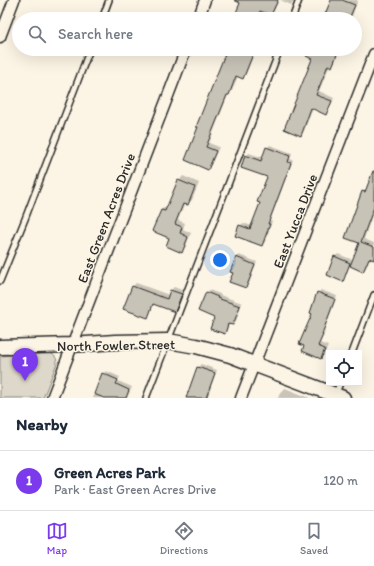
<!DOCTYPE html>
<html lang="en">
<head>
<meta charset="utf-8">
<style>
	body { margin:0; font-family:Itim,sans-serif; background:#f2f2f3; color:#1f2937 }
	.controls { position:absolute; right:12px; bottom:12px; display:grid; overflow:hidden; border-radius:0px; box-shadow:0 4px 16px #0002 }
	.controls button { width:36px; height:36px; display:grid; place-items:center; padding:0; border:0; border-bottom:1px solid #e0e1e3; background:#fff; color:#1f2937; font:20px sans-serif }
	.you { position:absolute; left:220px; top:260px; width:14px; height:14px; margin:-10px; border:3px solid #fff; border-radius:50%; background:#1a73e8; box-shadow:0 0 0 6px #1a73e833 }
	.badge { display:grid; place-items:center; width:26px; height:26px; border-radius:50%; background:#7c3aed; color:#fff; font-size:13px; font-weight:700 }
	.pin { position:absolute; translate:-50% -33px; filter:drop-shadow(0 1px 2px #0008) }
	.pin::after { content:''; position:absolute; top:21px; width:14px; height:12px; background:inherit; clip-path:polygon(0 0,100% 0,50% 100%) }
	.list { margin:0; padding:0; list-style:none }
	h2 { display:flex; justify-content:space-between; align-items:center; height:52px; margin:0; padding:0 16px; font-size:17px }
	h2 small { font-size:13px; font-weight:400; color:#747a83 }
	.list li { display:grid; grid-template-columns:26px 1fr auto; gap:12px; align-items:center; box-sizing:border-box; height:60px; padding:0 16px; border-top:1px solid #e0e1e3 }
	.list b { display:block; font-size:15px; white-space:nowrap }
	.list p { margin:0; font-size:13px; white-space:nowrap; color:#747a83 }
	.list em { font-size:13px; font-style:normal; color:#747a83 }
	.icon { flex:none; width:22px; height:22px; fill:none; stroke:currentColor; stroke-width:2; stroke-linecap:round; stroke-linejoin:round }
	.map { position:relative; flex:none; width:374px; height:398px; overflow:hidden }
	.search { position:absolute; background:#fff; box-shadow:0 4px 16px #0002; left:12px; right:12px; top:12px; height:44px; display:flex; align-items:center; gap:10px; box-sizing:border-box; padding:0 14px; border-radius:22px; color:#747a83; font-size:15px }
	.sheet { height:112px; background:#fff }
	nav { display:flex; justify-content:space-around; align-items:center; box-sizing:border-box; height:56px; border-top:1px solid #e0e1e3; background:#fff; font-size:11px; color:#747a83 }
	nav a { display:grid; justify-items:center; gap:2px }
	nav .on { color:#7c3aed }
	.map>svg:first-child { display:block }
	.green { fill:#ded8ca; stroke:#84827a }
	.shadow { fill:#0003 }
	.building { fill:#c8c3b7; stroke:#2b2b2b }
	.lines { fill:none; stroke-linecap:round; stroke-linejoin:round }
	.lane-casing { stroke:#2b2b2b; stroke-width:8 }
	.street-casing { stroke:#2b2b2b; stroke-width:13 }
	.secondary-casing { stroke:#2b2b2b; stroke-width:17 }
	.lane { stroke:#fcf5e5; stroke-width:5 }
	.street { stroke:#fcf5e5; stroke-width:10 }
	.secondary { stroke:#fcf5e5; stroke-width:14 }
	.labels { text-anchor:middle; stroke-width:3; stroke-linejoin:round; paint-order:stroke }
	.street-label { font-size:14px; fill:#2b2b2b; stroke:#fcf5e5 }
</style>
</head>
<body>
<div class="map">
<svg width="374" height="398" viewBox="0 0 374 398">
	<rect width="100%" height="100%" fill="#fcf5e5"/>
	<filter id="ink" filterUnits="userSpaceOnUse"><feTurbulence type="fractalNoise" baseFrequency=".025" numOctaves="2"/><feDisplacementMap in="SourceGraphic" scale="8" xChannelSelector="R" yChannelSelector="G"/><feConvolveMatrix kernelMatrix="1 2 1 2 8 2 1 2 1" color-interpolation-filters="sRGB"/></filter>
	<g filter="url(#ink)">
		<!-- green -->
		<path class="green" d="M47 353C53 353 57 357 57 363L43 398H0V356Z"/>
		<!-- shadow -->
		<g class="shadow">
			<path d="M242 0H279L274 11 271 14 261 10 257 19H240L241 16Z"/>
			<path d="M280 0H295L291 5Z"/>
			<path d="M332 0H358L351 19H324Z"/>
			<path d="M228 49H256L246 74 243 77 238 76 232 91 228 95 209 143 219 147 211 165 208 168 186 159Z"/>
			<path d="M310 49H340L335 62 332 66 330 65 319 91 334 98 329 110 326 113 313 108 304 131 301 135 313 58Z"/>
			<path d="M270 145 292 153 290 159 293 160 270 221H272L265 242 262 245 240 226 243 223 252 226 261 203 268 177 246 156 249 153 264 158 267 148Z"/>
			<path d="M374 171V210L364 239 374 243V259L370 258 366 268 363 271 350 265 345 277 342 280 335 257 338 254 353 260 360 243 363 192 366 189H367Z"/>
			<path d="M183 176 199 183 192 200 187 204 185 203 178 220 185 223 183 229 191 233 185 248 181 252 171 238 161 210 166 206 168 207 179 181Z"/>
			<path d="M239 255 257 262 249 284 246 287 234 273 236 258Z"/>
			<path d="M136 283 169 295 171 290 174 287 184 291 177 308 174 311 154 304 150 314 147 317 125 308 133 286Z"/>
			<path d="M209 290 220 294V295L242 303 236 321 233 324 230 323 227 330 224 333 215 317 206 293Z"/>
			<path d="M321 290 337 296 324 331 325 332 320 343 328 346 324 355 321 358 303 351 318 293Z"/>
			<path d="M201 364 217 370 207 398H187L198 367Z"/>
			<path d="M106 371 120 377 118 381 132 387 127 398H93L103 374Z"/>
			<path d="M285 388 310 398H278L280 393Z"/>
		</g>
		<!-- building -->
		<g class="building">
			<path d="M234 0H278L271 15 260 11 256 19H245L235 15 240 3Z"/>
			<path d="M331 0H342L355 5 349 19H323Z"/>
			<path d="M227 49H255L243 79 236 76 229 95H227L206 147 216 151 208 170 185 160 198 127H196Z"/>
			<path d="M308 49H339L332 67 328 65 316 95 332 101 326 115 311 108 301 136 284 129 312 59 306 56Z"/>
			<path d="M266 147 290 156 288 162 291 163 268 224H270L262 246 235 236 239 225 250 229 260 203 257 202 267 177 241 168 245 155 261 161Z"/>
			<path d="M373 171H374V207L361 242 374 247V260L369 258 363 272 350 266 359 243 345 238 362 191 365 192Z"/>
			<path d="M178 180 195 187 188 205 183 204 175 224 182 227 180 233 188 237 182 253 166 246 169 238 152 231 161 210 165 211Z"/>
			<path d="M334 256 350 263 343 282 327 275Z"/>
			<path d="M236 257 255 265 246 288 229 282 233 273 230 272Z"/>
			<path d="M132 286 167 299 170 290 182 294 175 312 153 304 148 318 123 309Z"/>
			<path d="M206 292 218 297 217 298 240 306 233 325 228 324 225 334 210 329 214 318 198 311Z"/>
			<path d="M317 292 335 299 322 334 323 335 318 346 325 349 321 359 302 351 304 346 299 344 312 314 310 313Z"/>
			<path d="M197 367 215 373 206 398H186Z"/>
			<path d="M102 373 118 380 116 384 129 390 126 398H104L94 394Z"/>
		</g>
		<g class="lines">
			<defs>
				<g id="lane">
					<path d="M102 19 109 0"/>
					<path d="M292 19 299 0"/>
					<path d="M0 281 25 219 90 49"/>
					<path d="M352 353 374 295"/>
					<path d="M336 393 340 383"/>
					<path d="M146 398 280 49"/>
				</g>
				<g id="street">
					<path d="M198 19 205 0"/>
					<path d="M0 37 14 0"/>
					<path d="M52 398 186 49"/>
					<path d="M241 398 374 54"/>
				</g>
				<path id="secondary" d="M0 347 72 345 115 342 168 341 196 346 230 355 343 398"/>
			</defs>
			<!-- lane casing -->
			<use href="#lane" class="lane-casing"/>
			<!-- street casing -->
			<use href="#street" class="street-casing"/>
			<!-- secondary casing -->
			<use href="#secondary" class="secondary-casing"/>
			<!-- lane -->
			<use href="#lane" class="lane"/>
			<!-- street -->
			<use href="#street" class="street"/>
			<!-- secondary -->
			<use href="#secondary" class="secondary"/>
		</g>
	</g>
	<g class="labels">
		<!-- street labels -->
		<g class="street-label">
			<text transform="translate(106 218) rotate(-69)" y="5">East Green Acres Drive</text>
			<text transform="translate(295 221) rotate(-69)" y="5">East Yucca Drive</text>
			<text transform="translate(116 345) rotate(-1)" y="5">North Fowler Street</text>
		</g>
	</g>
</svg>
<div class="controls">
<button><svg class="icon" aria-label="locate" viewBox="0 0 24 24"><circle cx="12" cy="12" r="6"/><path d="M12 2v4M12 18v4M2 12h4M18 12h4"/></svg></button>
</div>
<div class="you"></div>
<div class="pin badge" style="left:25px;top:381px">1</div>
<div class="search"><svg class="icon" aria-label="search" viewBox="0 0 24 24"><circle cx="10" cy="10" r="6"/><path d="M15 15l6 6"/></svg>Search here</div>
</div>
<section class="sheet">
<h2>Nearby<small></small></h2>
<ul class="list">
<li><span class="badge">1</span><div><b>Green Acres Park</b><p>Park · East Green Acres Drive</p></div><em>120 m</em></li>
</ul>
</section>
<nav>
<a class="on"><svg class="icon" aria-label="map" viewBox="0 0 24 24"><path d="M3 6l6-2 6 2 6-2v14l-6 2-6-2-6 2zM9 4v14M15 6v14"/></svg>Map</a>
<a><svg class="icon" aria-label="directions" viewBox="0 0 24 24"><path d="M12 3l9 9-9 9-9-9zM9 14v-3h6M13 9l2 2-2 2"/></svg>Directions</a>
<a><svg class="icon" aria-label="saved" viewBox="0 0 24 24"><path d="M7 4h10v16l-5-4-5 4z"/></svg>Saved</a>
</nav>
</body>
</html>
